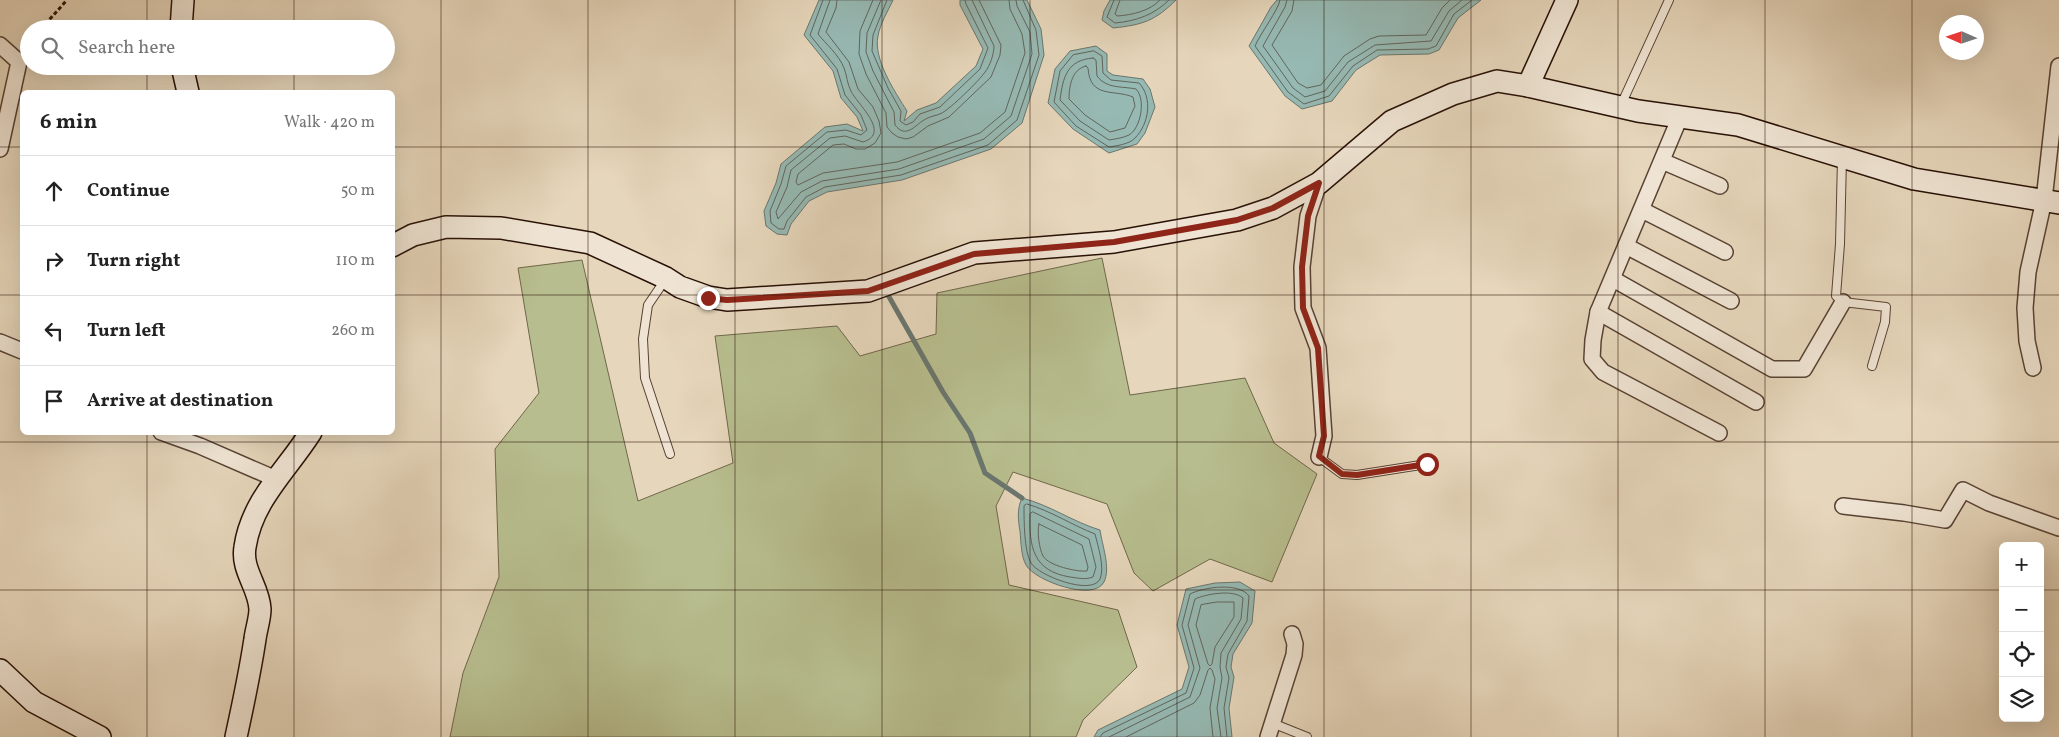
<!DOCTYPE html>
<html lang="en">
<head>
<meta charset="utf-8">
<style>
	body { margin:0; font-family:Vollkorn,serif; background:#f6f6f6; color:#222 }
	.controls { position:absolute; right:15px; bottom:15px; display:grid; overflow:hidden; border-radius:8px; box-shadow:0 5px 20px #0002 }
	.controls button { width:45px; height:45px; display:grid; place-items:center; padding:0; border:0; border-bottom:1px solid #e0e0e0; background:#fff; color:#222; font:25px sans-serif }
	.compass { position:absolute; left:1939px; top:15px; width:45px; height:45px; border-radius:50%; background:#fff; box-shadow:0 5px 20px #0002; rotate:273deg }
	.stop { position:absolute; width:15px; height:15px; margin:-11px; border:4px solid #8f2418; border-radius:50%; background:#fff }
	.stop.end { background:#8f2418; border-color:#fff; box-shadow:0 1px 5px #0008 }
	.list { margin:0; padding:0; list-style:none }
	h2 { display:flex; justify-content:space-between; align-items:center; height:65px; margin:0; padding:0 20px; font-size:21px }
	h2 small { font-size:16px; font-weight:400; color:#767676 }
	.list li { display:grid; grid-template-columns:32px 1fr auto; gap:15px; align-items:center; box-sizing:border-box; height:70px; padding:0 20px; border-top:1px solid #e0e0e0 }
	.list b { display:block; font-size:19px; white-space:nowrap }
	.list em { font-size:16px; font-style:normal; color:#767676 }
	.icon { flex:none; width:28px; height:28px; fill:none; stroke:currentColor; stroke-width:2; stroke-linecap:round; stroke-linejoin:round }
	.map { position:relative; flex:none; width:2059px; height:737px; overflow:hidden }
	.search { position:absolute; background:#fff; box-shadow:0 5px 20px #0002; left:20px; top:20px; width:375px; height:55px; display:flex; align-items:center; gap:12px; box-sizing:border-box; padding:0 18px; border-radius:28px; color:#767676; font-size:19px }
	.panel { position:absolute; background:#fff; box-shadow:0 5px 20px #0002; left:20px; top:90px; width:375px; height:345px; border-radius:8px }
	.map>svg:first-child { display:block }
	.green { fill:#b7bd8e; stroke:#70674a }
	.water { fill:#96b9b3; stroke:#6a766e }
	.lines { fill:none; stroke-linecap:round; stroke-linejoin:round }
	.shore { stroke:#60655c; stroke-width:1 }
	.stream { stroke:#6a766e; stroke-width:5 }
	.lane-casing { stroke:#584233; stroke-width:10 }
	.street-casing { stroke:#584233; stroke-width:18 }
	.secondary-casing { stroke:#291106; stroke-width:24 }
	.path { stroke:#291106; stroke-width:3; stroke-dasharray:4 2.5; stroke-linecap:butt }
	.lane { stroke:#efe4d3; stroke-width:8 }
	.street { stroke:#efe4d3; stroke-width:15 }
	.secondary { stroke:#efe4d3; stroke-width:21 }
	.route { stroke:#8f2418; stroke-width:6 }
	.grid { fill:none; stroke:#291106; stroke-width:1; stroke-opacity:0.55 }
</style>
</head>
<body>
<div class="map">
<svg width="2059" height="737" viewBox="0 0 2059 737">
	<rect width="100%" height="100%" fill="#e6d6bb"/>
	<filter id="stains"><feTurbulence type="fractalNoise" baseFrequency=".004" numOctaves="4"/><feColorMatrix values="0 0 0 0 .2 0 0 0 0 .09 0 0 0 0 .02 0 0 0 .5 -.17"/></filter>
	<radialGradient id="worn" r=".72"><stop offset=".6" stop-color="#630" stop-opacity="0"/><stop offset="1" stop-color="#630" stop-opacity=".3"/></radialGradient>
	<!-- green -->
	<path class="green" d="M1102 258 1130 395 1245 378 1274 443 1317 474 1272 582 1210 559 1153 591 1134 573 1107 504 1013 472 996 506 1009 585 1118 610 1137 667 1083 720 1076 737H450L463 673 499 577 495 449 539 393 518 268 582 260 638 501 733 463 715 336 837 326 860 356 936 334 937 293Z"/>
	<!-- water -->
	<g class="water">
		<path d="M819 0H893C888 11 880 24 878 36 873 59 895 92 907 111L904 121 917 110 936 103 976 66 983 49 960 5V0H1027L1041 29 1044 55 1022 123 991 149 902 180 827 192 809 201 791 224 787 235 777 234 766 226 764 211 776 183 781 164 825 127 847 124 863 131 857 117 841 98 833 71 804 35Z"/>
		<path d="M1110 0H1176C1155 21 1142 25 1113 28L1102 20 1104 11Z"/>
		<path d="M1277 0H1481L1458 18 1439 50 1429 54 1380 55 1356 70 1332 101 1302 109 1285 96 1249 46 1271 7Z"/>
		<path d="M1096 46 1107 54V71L1113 75 1143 79 1150 89 1155 107 1145 133 1137 144 1109 153 1073 129 1048 103 1055 69 1070 51Z"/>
		<path d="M1022 498C1050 505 1073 522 1100 530 1102 545 1111 568 1104 582 1094 602 1035 581 1026 565 1021 556 1021 542 1020 531 1018 520 1017 508 1022 498Z"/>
		<path d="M1240 582 1255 591 1252 623 1233 654 1231 667 1234 677 1229 708 1232 737H1094L1098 730 1182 689 1189 667 1177 625 1186 589 1215 583Z"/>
	</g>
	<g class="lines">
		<!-- shore -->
		<g class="shore">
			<path d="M823 0 810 35 837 69 845 95 861 115 867 130 861 135 846 130 827 132 786 166 781 184 770 211 771 223 779 229H784L787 221 806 197 825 187 901 175 988 145 1017 120 1039 55 1036 30 1023 0"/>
			<path d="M830 0 818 34C826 44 839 55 844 68 847 75 847 84 851 91 856 103 892 133 863 142L845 136 830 138 791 170 787 187 776 212 778 219 801 192 822 181 899 169 984 139 1011 116 1032 54 1030 32 1017 6 1016 0"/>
			<path d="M837 0 836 8 826 32 849 62 858 89 873 107 879 121 881 133 875 143 865 149H856L844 144 833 145 798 174 796 182 798 185 823 173 897 162 980 133 1005 112 1025 53 1022 34 1010 9 1009 0"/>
			<path d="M873 0 860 31 859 54 866 74 886 113 887 127 892 133 898 137 906 139 913 137 928 126 949 117 991 77 1000 55 1001 45 979 0"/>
			<path d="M881 0 867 33 866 52 873 71 894 112 895 125C906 139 914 126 924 120 929 116 937 116 942 113 951 108 979 81 985 72 990 66 994 54 994 46L972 0"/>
			<path d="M887 0 873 35 872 51 888 88 901 111 900 121 906 125 913 122 920 114 940 107 980 69 988 48 966 4 965 0"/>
			<path d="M1114 0 1107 17 1115 23C1136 21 1154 15 1169 0"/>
			<path d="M1120 0 1115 14 1117 16C1132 15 1150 11 1160 0"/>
			<path d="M1280 0C1279 9 1260 34 1255 46L1288 92 1304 104 1329 96 1353 66 1377 50 1428 49 1436 46 1454 14 1472 0"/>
			<path d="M1287 0 1285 7 1263 46 1293 88 1305 97 1325 91 1348 62 1375 45 1431 41 1449 11 1462 0"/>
			<path d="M1294 0 1292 11 1272 45 1298 83 1307 88 1321 85 1344 56 1370 39 1379 36 1426 35 1442 8 1450 0"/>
			<path d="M1094 51 1102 56 1103 73 1111 80 1139 83C1153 98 1149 124 1135 138 1130 144 1116 146 1109 147L1076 126 1054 102 1060 71 1073 55Z"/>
			<path d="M1093 58 1096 60 1097 76C1107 89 1121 86 1136 89 1146 99 1141 128 1129 135 1123 138 1115 139 1109 140L1080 121 1060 100C1063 77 1067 60 1093 58Z"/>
			<path d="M1086 66 1088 68C1090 99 1114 89 1133 97L1135 106 1125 128 1110 132 1085 115 1069 99C1069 86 1072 69 1086 66Z"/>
			<path d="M1027 504C1051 511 1072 525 1095 534 1098 546 1105 568 1100 579 1092 596 1039 576 1031 563 1024 551 1024 521 1024 506Z"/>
			<path d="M1033 512 1089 539 1096 567 1093 577C1085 580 1078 578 1070 577 1033 571 1029 547 1030 514Z"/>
			<path d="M1039 524 1082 545 1088 567 1087 571C1077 572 1049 566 1043 556 1039 548 1037 532 1039 524Z"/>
			<path d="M1217 602H1234V617L1215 647 1212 664 1210 666 1208 664 1196 625 1201 605Z"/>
			<path d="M1100 737 1103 733 1186 693 1194 668 1182 625 1190 594C1204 587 1239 582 1249 596L1247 621 1228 654 1226 667 1229 678 1224 708 1227 737"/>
			<path d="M1109 737 1190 697 1200 668 1188 625 1195 599C1206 594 1233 589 1243 598L1241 619 1221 653 1220 667 1222 678 1217 708 1221 737"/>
			<path d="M1126 737 1194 703 1200 695 1208 670 1210 668 1212 670 1215 679 1210 708 1213 737"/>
		</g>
		<!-- stream -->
		<path class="stream" d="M888 295 943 392 970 433 985 473 1022 498"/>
		<defs>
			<g id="lane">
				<path d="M1621 105 1669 0"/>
				<path d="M1842 158 1840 244 1836 296 1843 302 1886 307 1885 322 1872 366"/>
				<path d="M665 280 648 305 643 339 645 378 670 454"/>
				<path d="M1319 457 1342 474 1357 475 1427 464"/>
				<path d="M1272 723 1307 737"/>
			</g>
			<g id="street">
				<path d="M0 45 19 62 0 149"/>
				<path d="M1680 117 1598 312 1593 340 1592 359 1603 372 1719 433"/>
				<path d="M1662 161 1720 186"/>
				<path d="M1642 210 1725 252"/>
				<path d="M1626 246 1731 301"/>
				<path d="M1613 279 1772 369H1804L1843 302"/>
				<path d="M1598 312 1756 402"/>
				<path d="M0 342 22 351"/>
				<path d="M2033 368 2027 341 2025 308 2028 272 2044 200 2059 66"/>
				<path d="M161 432 200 446 276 479"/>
				<path d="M1319 457 1324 436 1318 348 1303 308 1302 267 1308 216 1319 183"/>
				<path d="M1843 506 1904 513 1945 520 1963 490 1989 503 2059 528"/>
				<path d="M1268 737 1294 655 1295 644 1292 634"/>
			</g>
			<g id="secondary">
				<path d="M181 29 183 0"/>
				<path d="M182 66 188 92"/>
				<path d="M1528 86 1567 0"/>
				<path d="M392 246 413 235 446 227 501 228 590 243 666 278 680 287 708 297 727 300 868 291 974 253 1114 242 1237 220 1273 208 1319 183 1392 121 1453 94 1497 81 1528 86 1638 111 1738 125 1914 179 2059 203"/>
				<path d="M0 670 34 702 100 737"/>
				<path d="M236 737C243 705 250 672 255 639 256 630 260 619 260 609 259 587 241 570 245 547 252 500 287 470 311 432"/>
			</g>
		</defs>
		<!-- lane casing -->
		<use href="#lane" class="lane-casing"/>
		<!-- street casing -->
		<use href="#street" class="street-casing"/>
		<!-- secondary casing -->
		<use href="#secondary" class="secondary-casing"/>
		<!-- path -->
		<path class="path" d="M41 29 67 0"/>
		<!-- lane -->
		<use href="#lane" class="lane"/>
		<!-- street -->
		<use href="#street" class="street"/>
		<!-- secondary -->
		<use href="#secondary" class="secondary"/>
	</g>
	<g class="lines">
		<!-- route -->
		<path class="route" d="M708 298 727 300 868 291 974 254 1114 242 1237 220 1273 208 1319 183 1308 216 1302 267 1303 308 1318 348 1324 436 1319 456 1342 474 1357 475 1427 464"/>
	</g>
	<!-- grid -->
	<path class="grid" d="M147 0V29M294 0V29M441 0V737M588 0V737M735 0V737M882 0V737M1030 0V737M1177 0V737M1324 0V737M1471 0V737M1618 0V737M1765 0V737M1912 0V737M147 66V92M294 66V92M0 147H22M392 147H2059M0 295H22M392 295H2059M147 432V737M294 432V737M0 442H2059M0 590H2003M2040 590H2059"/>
	<rect width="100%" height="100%" filter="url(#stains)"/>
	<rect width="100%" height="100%" fill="url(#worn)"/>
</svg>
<div class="controls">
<button>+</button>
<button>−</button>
<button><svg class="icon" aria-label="locate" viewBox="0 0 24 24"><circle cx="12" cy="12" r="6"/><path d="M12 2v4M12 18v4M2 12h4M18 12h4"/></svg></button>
<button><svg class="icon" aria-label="layers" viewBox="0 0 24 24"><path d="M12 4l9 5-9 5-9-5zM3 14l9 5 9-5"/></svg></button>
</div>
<svg class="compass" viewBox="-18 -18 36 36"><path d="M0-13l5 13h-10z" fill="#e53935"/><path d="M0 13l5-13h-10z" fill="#767676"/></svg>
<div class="stop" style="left:1427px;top:464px"></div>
<div class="stop end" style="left:708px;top:298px"></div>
<div class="search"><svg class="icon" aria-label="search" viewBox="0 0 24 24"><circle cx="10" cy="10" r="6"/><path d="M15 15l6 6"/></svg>Search here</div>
<section class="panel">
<h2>6 min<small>Walk · 420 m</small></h2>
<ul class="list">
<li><svg class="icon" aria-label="ahead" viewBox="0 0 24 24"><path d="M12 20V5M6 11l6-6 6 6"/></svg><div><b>Continue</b></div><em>50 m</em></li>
<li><svg class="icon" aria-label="right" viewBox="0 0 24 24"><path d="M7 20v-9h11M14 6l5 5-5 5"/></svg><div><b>Turn right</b></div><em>110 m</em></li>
<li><svg class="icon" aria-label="left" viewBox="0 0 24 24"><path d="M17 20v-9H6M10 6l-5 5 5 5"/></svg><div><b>Turn left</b></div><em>260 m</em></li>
<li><svg class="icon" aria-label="arrive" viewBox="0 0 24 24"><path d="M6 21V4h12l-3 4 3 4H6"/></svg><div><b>Arrive at destination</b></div></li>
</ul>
</section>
</div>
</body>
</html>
